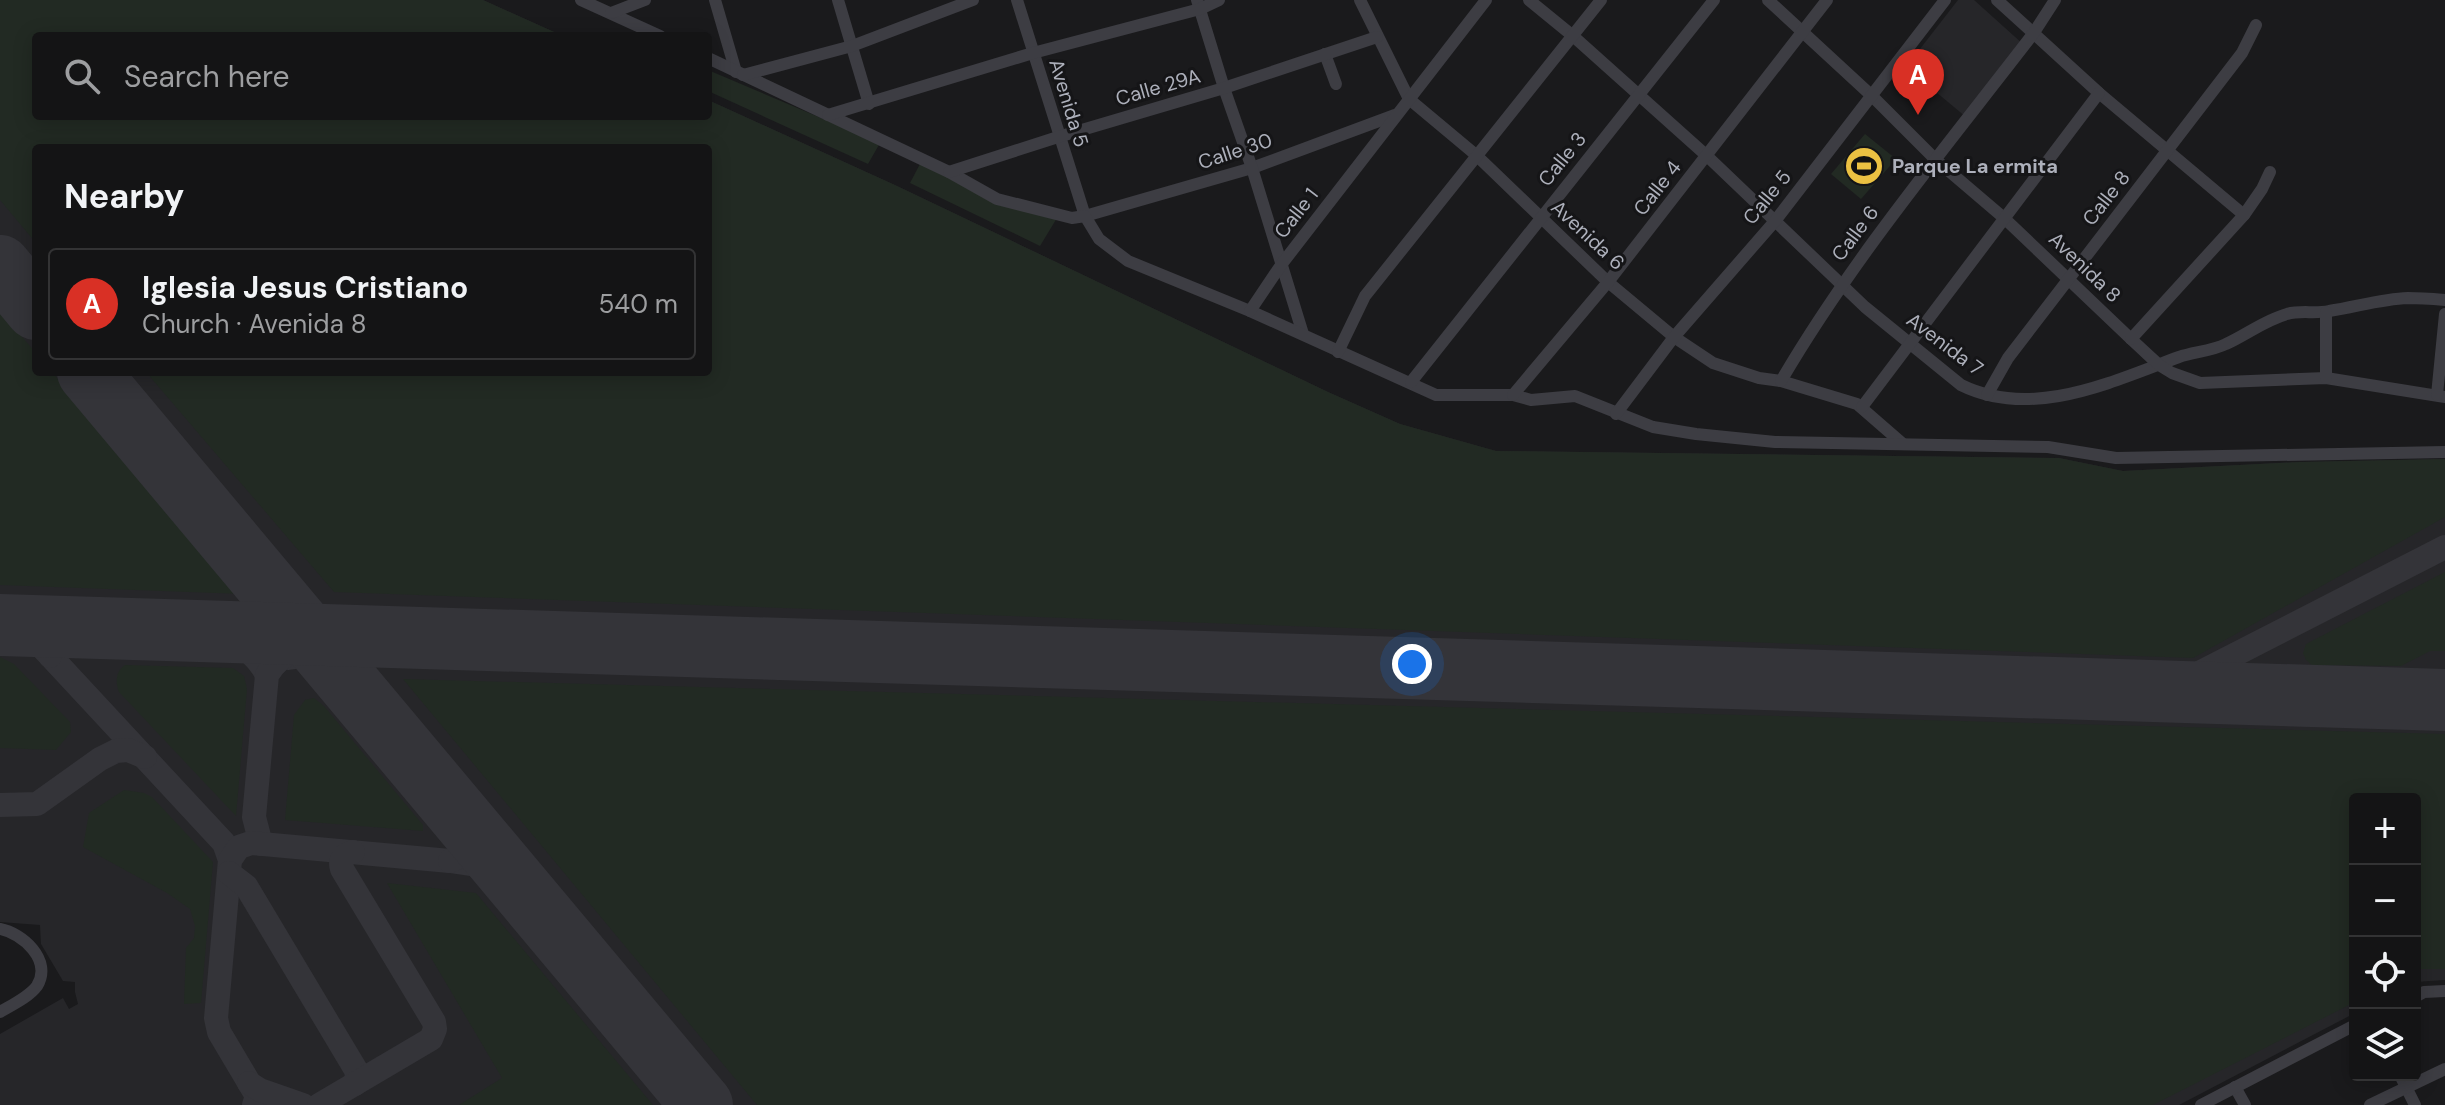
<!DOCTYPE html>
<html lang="en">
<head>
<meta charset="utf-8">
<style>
	body { margin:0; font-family:"DM Sans",sans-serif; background:#1d1d1e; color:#f1f3f6 }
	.controls { position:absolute; right:24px; bottom:24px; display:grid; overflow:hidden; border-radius:8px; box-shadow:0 4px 20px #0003 }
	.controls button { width:72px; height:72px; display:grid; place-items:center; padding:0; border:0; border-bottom:2px solid #333334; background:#141415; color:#f1f3f6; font:40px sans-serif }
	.you { position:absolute; left:1412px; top:664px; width:28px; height:28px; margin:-20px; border:6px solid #fff; border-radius:50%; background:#1a73e8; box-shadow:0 0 0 12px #1a73e833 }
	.badge { display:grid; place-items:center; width:52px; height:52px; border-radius:50%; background:#d93025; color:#fff; font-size:26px; font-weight:700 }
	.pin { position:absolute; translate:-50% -66px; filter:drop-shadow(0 2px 4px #0008) }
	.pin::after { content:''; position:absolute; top:42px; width:28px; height:24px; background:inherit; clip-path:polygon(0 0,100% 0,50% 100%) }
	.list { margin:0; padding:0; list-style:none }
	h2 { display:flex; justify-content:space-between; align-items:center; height:104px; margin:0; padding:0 32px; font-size:34px }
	h2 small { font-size:26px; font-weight:400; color:#9d9ea0 }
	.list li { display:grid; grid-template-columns:52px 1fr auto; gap:24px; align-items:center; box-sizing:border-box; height:112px; margin:0 16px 16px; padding:0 16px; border:2px solid #333334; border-radius:8px }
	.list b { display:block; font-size:30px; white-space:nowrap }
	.list p { margin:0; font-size:26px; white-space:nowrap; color:#9d9ea0 }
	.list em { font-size:26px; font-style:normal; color:#9d9ea0 }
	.icon { flex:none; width:44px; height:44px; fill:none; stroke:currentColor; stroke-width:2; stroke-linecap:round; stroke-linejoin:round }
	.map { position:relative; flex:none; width:2445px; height:1105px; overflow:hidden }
	.search { position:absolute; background:#141415; box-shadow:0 4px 20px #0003; left:32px; top:32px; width:680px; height:88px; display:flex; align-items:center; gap:20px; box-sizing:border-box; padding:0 28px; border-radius:8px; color:#9d9ea0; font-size:30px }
	.panel { position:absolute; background:#141415; box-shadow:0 4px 20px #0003; left:32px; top:144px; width:680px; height:232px; border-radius:8px }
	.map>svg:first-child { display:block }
	.built { fill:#262629; fill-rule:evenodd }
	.green { fill:#222a23 }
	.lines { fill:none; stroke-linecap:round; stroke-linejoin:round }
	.taxiway { stroke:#343439; stroke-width:24 }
	.runway { stroke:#343439; stroke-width:62 }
	.minor { stroke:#3d3d43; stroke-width:12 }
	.labels { text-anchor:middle; stroke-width:6; stroke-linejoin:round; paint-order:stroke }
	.street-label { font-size:20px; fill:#adb0bb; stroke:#151517 }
	.poi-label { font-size:20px; font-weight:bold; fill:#adb0bb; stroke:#151517; text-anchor:start }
</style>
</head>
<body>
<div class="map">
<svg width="2445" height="1105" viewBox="0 0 2445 1105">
	<rect width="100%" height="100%" fill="#1a1a1c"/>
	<!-- built -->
	<g class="built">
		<path d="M0 0H483L563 36H36V116H708V100L897 186 1328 392 1400 424 1496 451 2059 458 2123 471 2300 462 2445 459V980L2415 982V799H2355V1013L2179 1105H0V1034L63 998 69 1009 78 1004 75 992V982L63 981 41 944 40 925 0 922ZM36 148H708V372H36Z"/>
		<path d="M1958 0H1974L2024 45 1966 117 1906 67Z"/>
	</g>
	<!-- green -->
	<g class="green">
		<path d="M0 0H483L563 36H36V116H708V100L897 186 1328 392 1400 424 1496 451 2059 458 2123 471 2300 462 2445 459V517L2193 658 334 592 146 372H708V148H36V243L0 200Z"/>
		<path d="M708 70 880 143 868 164 708 91Z"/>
		<path d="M1865 134 1896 159 1861 199 1831 174Z"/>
		<path d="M921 162 1057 218 1040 246 910 183Z"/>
		<path d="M0 311 36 353V372H52L243 594 0 585Z"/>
		<path d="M2445 572V651H2430L2401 666 2312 665 2306 660 2303 653 2306 644Z"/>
		<path d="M0 657 14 664 70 722 71 732 56 750 0 748Z"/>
		<path d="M125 665 233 668 244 676 247 689 236 816 119 692C115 682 116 671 125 665Z"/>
		<path d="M403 679 2445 734V969H2420L2415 971V799H2355V1002L2153 1105H757Z"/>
		<path d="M314 698 324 706 423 825V831L285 820 294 715 305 700Z"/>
		<path d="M124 790 144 793 152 797 213 862 201 1003 184 1004 186 948 194 938 195 926 190 909 167 893 83 847 89 813Z"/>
		<path d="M387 883 476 893 653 1105H459L502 1078Z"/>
	</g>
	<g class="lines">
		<!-- taxiway -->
		<g class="taxiway">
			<path d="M255 571 266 587 271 602 267 675"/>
			<path d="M12 626 41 646 224 843 230 860 216 1018 219 1032 257 1096 254 1105"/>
			<path d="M217 632C238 643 256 653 267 675"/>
			<path d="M50 656C44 644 42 630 59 628"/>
			<path d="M288 658C305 655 321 657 335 667"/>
			<path d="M2164 691 2445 547"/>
			<path d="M0 805 37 804 100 759 116 751 128 750 145 757"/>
			<path d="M261 844 254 817 267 675C283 647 317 642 346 636"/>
			<path d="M230 860 239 847 251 843 450 861 504 869"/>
			<path d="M450 861C466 855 472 847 471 829"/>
			<path d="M229 873 246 886 356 1070 357 1077 355 1084"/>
			<path d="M249 1083 260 1090 303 1105"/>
			<path d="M319 1105 431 1039 435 1029 434 1022 342 869C339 860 344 854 353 852"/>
		</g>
		<!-- runway -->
		<g class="runway">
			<path d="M0 266 36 309"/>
			<path d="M88 372 702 1105"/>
			<path d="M0 625 2445 700"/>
		</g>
		<!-- minor -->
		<g class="minor">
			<path d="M581 0 660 36"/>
			<path d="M715 0 736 72"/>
			<path d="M838 0 869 104"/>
			<path d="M1017 0 1085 216 1252 168 1395 115"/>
			<path d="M1197 0 1224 88 1252 168 1303 334"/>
			<path d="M1360 0 1409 99 1476 155 1608 282 1674 337 1713 363 1759 378 1781 381 1857 404 1903 444"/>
			<path d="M1529 0 1573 36 1707 156 1865 307 1961 385C2032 420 2111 382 2179 357 2194 352 2212 351 2226 344 2246 335 2265 320 2287 314 2300 310 2315 314 2329 311 2356 307 2381 299 2408 298 2420 298 2433 299 2445 300"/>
			<path d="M1768 0 1872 96 1936 160 2004 218 2131 339 2159 365 2172 373 2200 383 2326 378 2445 397"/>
			<path d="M1997 0 2099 93 2244 215"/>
			<path d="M611 13 645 0"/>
			<path d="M1325 54 1336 84"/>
			<path d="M708 58 949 172 997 199 1072 218 1085 216 1099 239 1128 261 1250 311 1436 395H1513L1531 400 1575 396 1653 427 1696 434 1775 442 2048 447 2116 458 2445 452"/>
			<path d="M743 75 852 46 973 0"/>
			<path d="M828 115 1033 53 1200 9 1219 0"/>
			<path d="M949 172 1058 137 1224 88 1377 37"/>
			<path d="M1250 311 1281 265 1486 0"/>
			<path d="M2131 339 2244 215 2262 189 2270 172"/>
			<path d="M1338 352 1365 296 1601 0"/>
			<path d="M2326 378V312"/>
			<path d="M1781 381C1853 258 1946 147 2033 34L2055 0"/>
			<path d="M1411 382 1714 0"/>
			<path d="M1513 395 1608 282 1827 0"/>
			<path d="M1987 395 2008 358 2242 53 2256 25"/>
			<path d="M2437 395 2445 314"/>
			<path d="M1862 407 2099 93"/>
			<path d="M1616 414 1674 337 1775 221 1945 0"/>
			<path d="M0 929C22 933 53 960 37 986 29 997 12 1005 0 1012"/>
			<path d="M2415 997 2424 992 2445 991"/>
			<path d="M2400 1075 2415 1105"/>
			<path d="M2235 1087 2245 1105"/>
			<path d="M2201 1105 2355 1025"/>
			<path d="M2370 1105 2445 1069"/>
		</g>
	</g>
	<!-- icons -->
	<defs>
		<symbol id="stadium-disc" viewBox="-11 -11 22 22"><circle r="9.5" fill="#ebc142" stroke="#151517"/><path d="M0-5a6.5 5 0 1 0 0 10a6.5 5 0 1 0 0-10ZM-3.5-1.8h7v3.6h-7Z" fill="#111"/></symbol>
	</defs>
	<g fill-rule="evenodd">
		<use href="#stadium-disc" x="1842" y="144" width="44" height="44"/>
	</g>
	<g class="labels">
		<!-- street labels -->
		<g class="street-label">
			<text transform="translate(1158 87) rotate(-16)" y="7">Calle 29A</text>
			<text transform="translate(1069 103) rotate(73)" y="7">Avenida 5</text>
			<text transform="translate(1235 151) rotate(-18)" y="7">Calle 30</text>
			<text transform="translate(1562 159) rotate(-51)" y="7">Calle 3</text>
			<text transform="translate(1657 188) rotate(-52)" y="7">Calle 4</text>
			<text transform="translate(1767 197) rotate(-51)" y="7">Calle 5</text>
			<text transform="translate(2106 198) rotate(-52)" y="7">Calle 8</text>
			<text transform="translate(1296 213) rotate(-52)" y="7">Calle 1</text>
			<text transform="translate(1855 233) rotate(-53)" y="7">Calle 6</text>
			<text transform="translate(1588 235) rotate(43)" y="7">Avenida 6</text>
			<text transform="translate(2085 267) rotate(44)" y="7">Avenida 8</text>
			<text transform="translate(1945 344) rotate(37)" y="7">Avenida 7</text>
		</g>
		<!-- poi labels -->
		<g class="poi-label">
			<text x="1892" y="173">Parque La ermita</text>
		</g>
	</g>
</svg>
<div class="controls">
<button>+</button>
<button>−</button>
<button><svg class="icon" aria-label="locate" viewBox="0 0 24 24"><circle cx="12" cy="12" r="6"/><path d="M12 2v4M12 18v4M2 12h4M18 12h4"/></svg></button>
<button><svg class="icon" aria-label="layers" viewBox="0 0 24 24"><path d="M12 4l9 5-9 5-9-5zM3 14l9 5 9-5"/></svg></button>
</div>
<div class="you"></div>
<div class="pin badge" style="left:1918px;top:115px">A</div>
<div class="search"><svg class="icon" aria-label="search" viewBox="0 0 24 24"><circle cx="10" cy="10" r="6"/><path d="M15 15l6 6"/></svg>Search here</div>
<section class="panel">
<h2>Nearby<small></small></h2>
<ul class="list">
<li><span class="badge">A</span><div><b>Iglesia Jesus Cristiano</b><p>Church · Avenida 8</p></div><em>540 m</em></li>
</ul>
</section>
</div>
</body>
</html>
